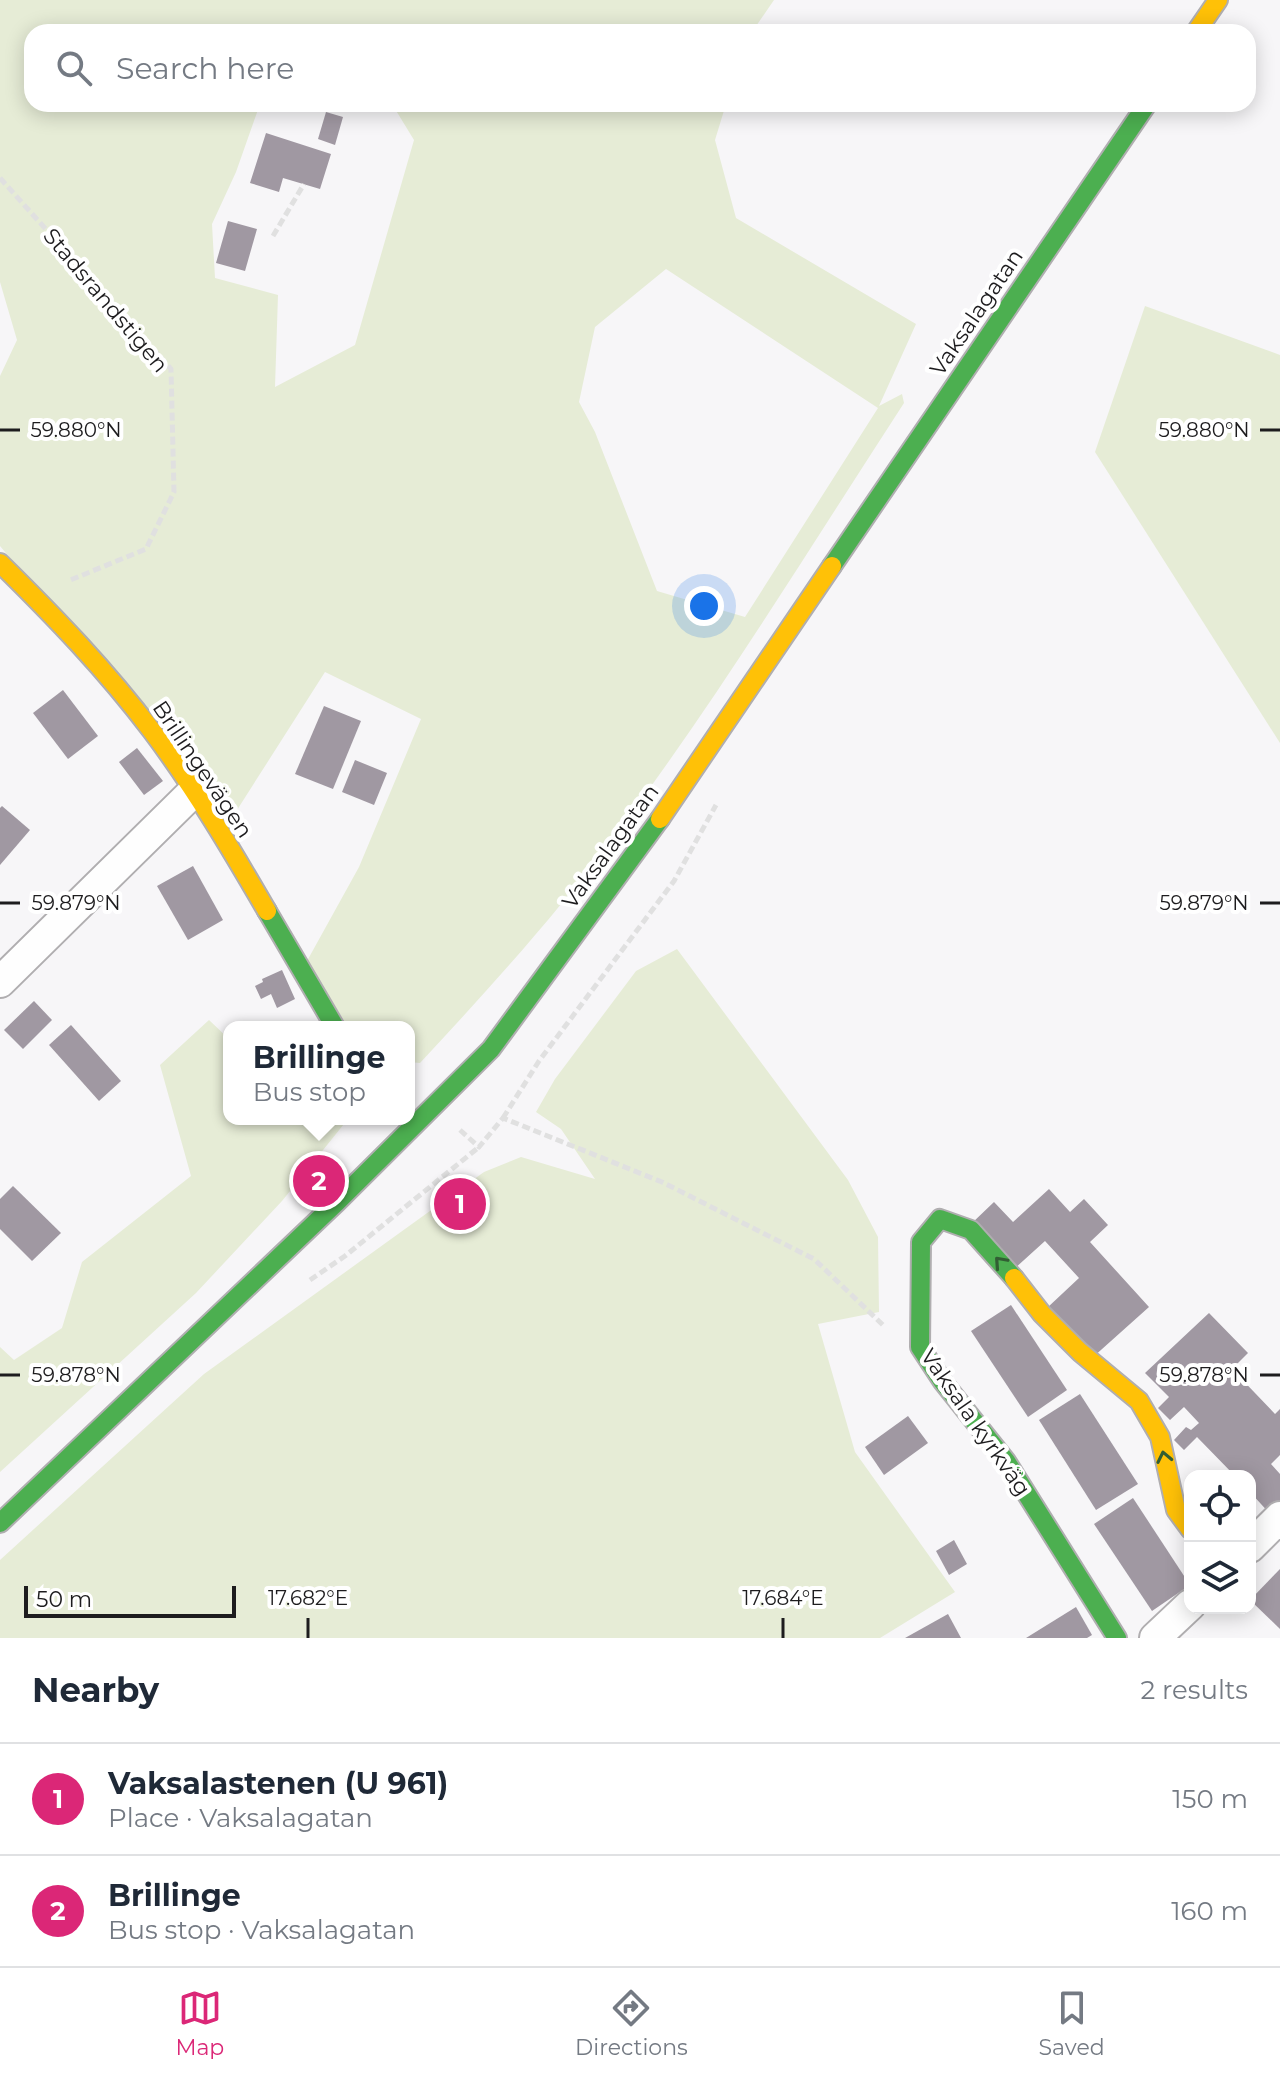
<!DOCTYPE html>
<html lang="en">
<head>
<meta charset="utf-8">
<style>
	body { margin:0; font-family:Montserrat,sans-serif; background:#f2f2f3; color:#1f2937 }
	.controls { position:absolute; right:24px; bottom:24px; display:grid; overflow:hidden; border-radius:16px; box-shadow:0 4px 20px #0003 }
	.controls button { width:72px; height:72px; display:grid; place-items:center; padding:0; border:0; border-bottom:2px solid #e0e1e3; background:#fff; color:#1f2937; font:40px sans-serif }
	.scale { position:absolute; left:24px; bottom:20px; width:212px; box-sizing:border-box; padding-left:8px; border:4px solid #1d1c1e; border-top:0; font-size:22px; line-height:28px; white-space:nowrap; color:#1d1c1e; -webkit-text-stroke:6px #fff; paint-order:stroke }
	.you { position:absolute; left:704px; top:606px; width:28px; height:28px; margin:-20px; border:6px solid #fff; border-radius:50%; background:#1a73e8; box-shadow:0 0 0 12px #1a73e833 }
	.badge { display:grid; place-items:center; width:52px; height:52px; border-radius:50%; background:#db2777; color:#fff; font-size:26px; font-weight:700 }
	.pin { position:absolute; translate:-50% -50%; border:4px solid #fff; box-shadow:0 2px 8px #0006 }
	.popup { position:absolute; left:223px; top:1021px; width:192px; height:104px; box-sizing:border-box; display:grid; place-content:center; border-radius:16px; background:#fff; filter:drop-shadow(0 2px 6px #0005); font-size:26px; white-space:nowrap; color:#747a83 }
	.popup b { font-size:30px; color:#1f2937 }
	.popup::after { content:''; position:absolute; left:50%; top:100%; margin-left:-16px; border:16px solid transparent; border-top-color:#fff }
	.list { margin:0; padding:0; list-style:none }
	h2 { display:flex; justify-content:space-between; align-items:center; height:104px; margin:0; padding:0 32px; font-size:34px }
	h2 small { font-size:26px; font-weight:400; color:#747a83 }
	.list li { display:grid; grid-template-columns:52px 1fr auto; gap:24px; align-items:center; box-sizing:border-box; height:112px; padding:0 32px; border-top:2px solid #e0e1e3 }
	.list b { display:block; font-size:30px; white-space:nowrap }
	.list p { margin:0; font-size:26px; white-space:nowrap; color:#747a83 }
	.list em { font-size:26px; font-style:normal; color:#747a83 }
	.icon { flex:none; width:44px; height:44px; fill:none; stroke:currentColor; stroke-width:2; stroke-linecap:round; stroke-linejoin:round }
	.map { position:relative; flex:none; width:1280px; height:1638px; overflow:hidden }
	.search { position:absolute; background:#fff; box-shadow:0 4px 20px #0003; left:24px; right:24px; top:24px; height:88px; display:flex; align-items:center; gap:20px; box-sizing:border-box; padding:0 28px; border-radius:24px; color:#747a83; font-size:30px }
	.sheet { height:328px; background:#fff }
	nav { display:flex; justify-content:space-around; align-items:center; box-sizing:border-box; height:112px; border-top:2px solid #e0e1e3; background:#fff; font-size:22px; color:#747a83 }
	nav a { display:grid; justify-items:center; gap:4px }
	nav .on { color:#db2777 }
	.map>svg:first-child { display:block }
	.green { fill:#e6ecd6; fill-rule:evenodd }
	.building { fill:#a098a2 }
	.lines { fill:none; stroke-linecap:round; stroke-linejoin:round }
	.street-casing { stroke:#b0aeb0; stroke-width:34 }
	.fast-casing { stroke:#b0aeb0; stroke-width:22 }
	.slow-casing { stroke:#b0aeb0; stroke-width:22 }
	.path { stroke:#e0e0e0; stroke-width:5; stroke-dasharray:8 4; stroke-linecap:butt }
	.street { stroke:#fefefe; stroke-width:30 }
	.fast { stroke:#4caf50; stroke-width:18 }
	.slow { stroke:#ffc107; stroke-width:18 }
	.oneway { stroke:#325e34 }
	.ticks { fill:none; stroke:#1d1c1e; stroke-width:3 }
	.labels { text-anchor:middle; stroke-width:8; stroke-linejoin:round; paint-order:stroke }
	.street-label { font-size:22px; fill:#1d1c1e; stroke:#fff }
	.ticks-label { font-size:20px; text-anchor:middle; fill:#1d1c1e; stroke:#fff; stroke-width:8; stroke-linejoin:round; paint-order:stroke }
</style>
</head>
<body>
<div class="map">
<svg width="1280" height="1638" viewBox="0 0 1280 1638">
	<rect width="100%" height="100%" fill="#f7f6f8"/>
	<!-- green -->
	<g class="green">
		<path d="M0 0H774L752 32H32V104H260L236 172 212 224 215 278 278 295 275 387 355 345 414 140 392 104H726L715 140 736 218 916 324 879 406 902 394 904 403C809 549 718 698 614 837 554 917 488 990 420 1063L409 1062V1027H348L307 961 359 867 421 719 325 672 230 821 0 546V376L17 340 0 282ZM666 269 878 408 745 617 657 591 595 432 579 402 595 327Z"/>
		<path d="M1145 306 1280 355V743L1095 452Z"/>
		<path d="M677 949 848 1180 878 1237 879 1312 818 1324 855 1452 955 1592 880 1638H0V1560L204 1374 484 1172 521 1157 595 1179 561 1129 536 1112 555 1079 636 971Z"/>
		<path d="M209 1020 229 1039V1119H348L282 1201 196 1293 0 1472V1347L14 1360 62 1328 82 1262 191 1176 160 1065Z"/>
	</g>
	<!-- building -->
	<g class="building">
		<path d="M326 112 343 117 335 145 318 139Z"/>
		<path d="M266 133 331 154 320 189 283 178 279 192 250 183Z"/>
		<path d="M228 221 257 229 245 271 216 263Z"/>
		<path d="M63 690 98 736 68 759 33 713Z"/>
		<path d="M324 706 361 721 333 789 295 774Z"/>
		<path d="M137 748 163 781 144 795 119 762Z"/>
		<path d="M355 760 387 773 374 805 342 792Z"/>
		<path d="M2 806 30 830 0 865V808Z"/>
		<path d="M193 866 223 920 188 940 157 886Z"/>
		<path d="M282 970 295 999 277 1008 271 994 261 999 255 986 263 982 262 979Z"/>
		<path d="M34 1001 52 1020 23 1049 4 1030Z"/>
		<path d="M71 1025 121 1081 99 1101 49 1045Z"/>
		<path d="M13 1186 61 1233 32 1261 0 1229V1199Z"/>
		<path d="M1049 1189 1070 1212 1084 1199 1108 1225 1090 1242 1149 1307 1092 1358 1047 1308 1079 1278 1045 1241 1013 1270 971 1224 994 1202 1013 1222Z"/>
		<path d="M1011 1305 1067 1390 1028 1417 971 1331Z"/>
		<path d="M1209 1313 1248 1353 1232 1369 1275 1414 1280 1409V1455L1271 1464 1280 1474V1509L1272 1516 1250 1492V1476H1235L1197 1437 1184 1450 1174 1440 1186 1427 1191 1430 1199 1423 1184 1407 1170 1420 1158 1408 1169 1397 1145 1373Z"/>
		<path d="M1080 1394 1138 1484 1096 1510 1039 1420Z"/>
		<path d="M908 1416 928 1443 884 1475 865 1447Z"/>
		<path d="M1133 1498 1190 1585 1152 1611 1094 1524Z"/>
		<path d="M954 1540 967 1564 949 1575 936 1551Z"/>
		<path d="M1280 1569V1629L1250 1600Z"/>
		<path d="M1076 1607 1092 1635 1087 1638H1026Z"/>
		<path d="M948 1614 961 1638H905Z"/>
	</g>
	<g class="lines">
		<defs>
			<g id="street">
				<path d="M0 982 194 791"/>
				<path d="M1250 1547 1280 1517"/>
				<path d="M1155 1638 1190 1605"/>
			</g>
			<g id="fast">
				<path d="M832 566 1147 104"/>
				<path d="M267 911 335 1027"/>
				<path d="M1014 1278 971 1230 940 1219 921 1242 920 1347 943 1382 1006 1461 1117 1638"/>
				<path d="M0 1523 337 1202 491 1049 660 819"/>
			</g>
			<g id="slow">
				<path d="M1196 32 1218 0"/>
				<path d="M0 563C54 616 106 670 152 731 195 788 231 849 267 911"/>
				<path d="M660 819 832 566"/>
				<path d="M1014 1278 1042 1314 1080 1352 1139 1401 1160 1437 1176 1510 1190 1529"/>
			</g>
		</defs>
		<!-- street casing -->
		<use href="#street" class="street-casing"/>
		<!-- fast casing -->
		<use href="#fast" class="fast-casing"/>
		<!-- slow casing -->
		<use href="#slow" class="slow-casing"/>
		<!-- path -->
		<g class="path">
			<path d="M0 178 171 369 174 492 146 549 68 581"/>
			<path d="M273 236 304 184"/>
			<path d="M503 1118 539 1061 674 881 716 805"/>
			<path d="M460 1130 479 1147 503 1118 662 1182 814 1259 884 1326"/>
			<path d="M310 1280 345 1256 479 1147"/>
		</g>
		<!-- street -->
		<use href="#street" class="street"/>
		<!-- fast -->
		<use href="#fast" class="fast"/>
		<!-- slow -->
		<use href="#slow" class="slow"/>
	</g>
	<!-- one-way arrows -->
	<defs><path id="oneway-chevron" d="M-2-3.5L2.5 0L-2 3.5" fill="none" stroke-width="1.6" stroke-linecap="round" stroke-linejoin="round" transform="scale(2)"/></defs>
	<g class="oneway">
		<use href="#oneway-chevron" transform="translate(1000 1262) rotate(-132)"/>
		<use href="#oneway-chevron" transform="translate(1164 1457) rotate(-102)"/>
	</g>
	<!-- ticks -->
	<path class="ticks" d="M0 430H20M1260 430H1280M0 903H20M1260 903H1280M0 1375H20M1260 1375H1280M308 1618V1638M783 1618V1638"/>
	<g class="labels">
		<!-- street labels -->
		<g class="street-label">
			<text transform="translate(106 300) rotate(50)" y="8">Stadsrandstigen</text>
			<text transform="translate(976 312) rotate(-56)" y="8">Vaksalagatan</text>
			<text transform="translate(203 769) rotate(56)" y="8">Brillingevägen</text>
			<text transform="translate(610 846) rotate(-54)" y="8">Vaksalagatan</text>
			<text transform="translate(976 1422) rotate(55)" y="8">Vaksala kyrkväg</text>
		</g>
	</g>
	<g class="ticks-label">
		<text x="76" y="437">59.880°N</text>
		<text x="1204" y="437">59.880°N</text>
		<text x="76" y="910">59.879°N</text>
		<text x="1204" y="910">59.879°N</text>
		<text x="76" y="1382">59.878°N</text>
		<text x="1204" y="1382">59.878°N</text>
		<text x="308" y="1605">17.682°E</text>
		<text x="783" y="1605">17.684°E</text>
	</g>
</svg>
<div class="controls">
<button><svg class="icon" aria-label="locate" viewBox="0 0 24 24"><circle cx="12" cy="12" r="6"/><path d="M12 2v4M12 18v4M2 12h4M18 12h4"/></svg></button>
<button><svg class="icon" aria-label="layers" viewBox="0 0 24 24"><path d="M12 4l9 5-9 5-9-5zM3 14l9 5 9-5"/></svg></button>
</div>
<div class="scale">50 m</div>
<div class="you"></div>
<div class="pin badge" style="left:460px;top:1204px">1</div>
<div class="pin badge" style="left:319px;top:1181px">2</div>
<div class="popup"><b>Brillinge</b>Bus stop</div>
<div class="search"><svg class="icon" aria-label="search" viewBox="0 0 24 24"><circle cx="10" cy="10" r="6"/><path d="M15 15l6 6"/></svg>Search here</div>
</div>
<section class="sheet">
<h2>Nearby<small>2 results</small></h2>
<ul class="list">
<li><span class="badge">1</span><div><b>Vaksalastenen (U 961)</b><p>Place · Vaksalagatan</p></div><em>150 m</em></li>
<li><span class="badge">2</span><div><b>Brillinge</b><p>Bus stop · Vaksalagatan</p></div><em>160 m</em></li>
</ul>
</section>
<nav>
<a class="on"><svg class="icon" aria-label="map" viewBox="0 0 24 24"><path d="M3 6l6-2 6 2 6-2v14l-6 2-6-2-6 2zM9 4v14M15 6v14"/></svg>Map</a>
<a><svg class="icon" aria-label="directions" viewBox="0 0 24 24"><path d="M12 3l9 9-9 9-9-9zM9 14v-3h6M13 9l2 2-2 2"/></svg>Directions</a>
<a><svg class="icon" aria-label="saved" viewBox="0 0 24 24"><path d="M7 4h10v16l-5-4-5 4z"/></svg>Saved</a>
</nav>
</body>
</html>
